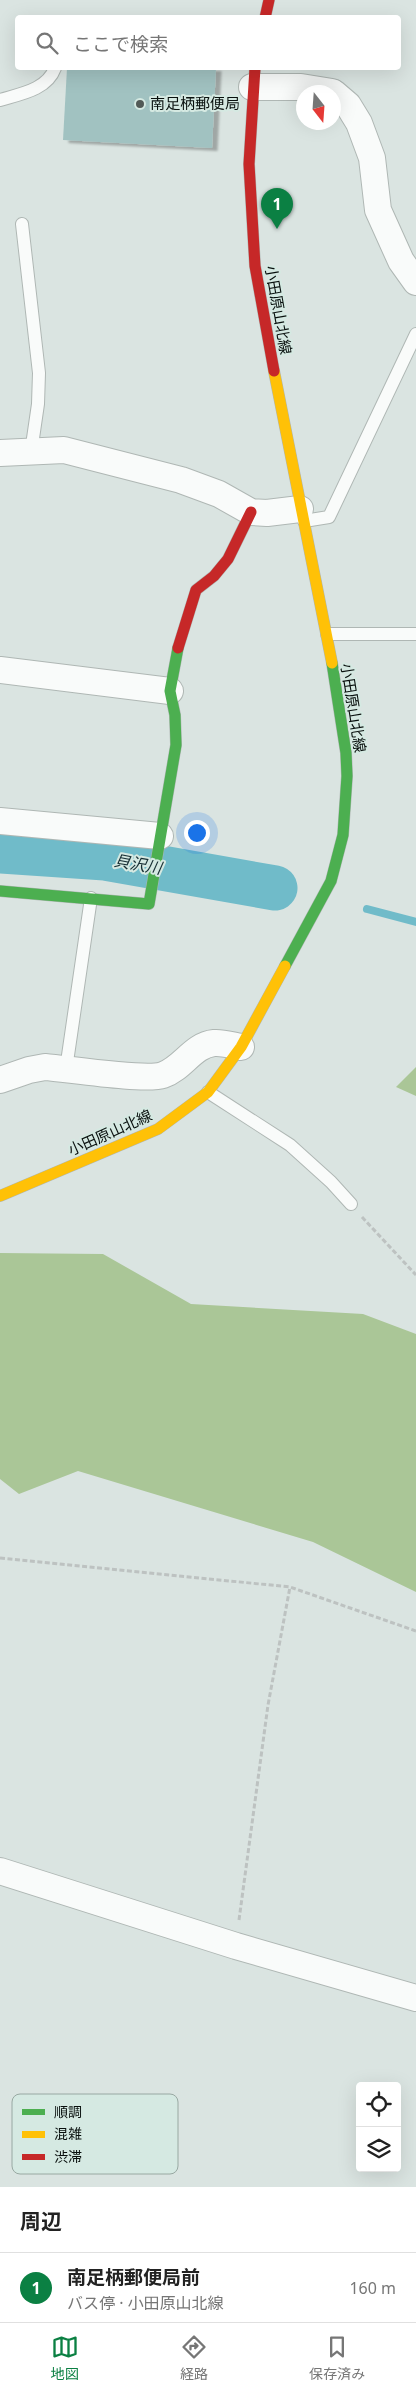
<!DOCTYPE html>
<html lang="ja">
<head>
<meta charset="utf-8">
<style>
	body { margin:0; font-family:"Noto Sans","Noto Sans JP",sans-serif; background:#f2f2f2; color:#222 }
	.controls { position:absolute; right:15px; bottom:15px; display:grid; overflow:hidden; border-radius:5px; box-shadow:0 5px 20px #0002 }
	.controls button { width:45px; height:45px; display:grid; place-items:center; padding:0; border:0; border-bottom:1px solid #e0e0e0; background:#fff; color:#222; font:25px sans-serif }
	.compass { position:absolute; left:296px; top:85px; width:45px; height:45px; border-radius:50%; background:#fff; box-shadow:0 5px 20px #0002; rotate:163deg }
	.you { position:absolute; left:196px; top:832px; width:18px; height:18px; margin:-12px; border:4px solid #fff; border-radius:50%; background:#1a73e8; box-shadow:0 0 0 8px #1a73e833 }
	.badge { display:grid; place-items:center; width:32px; height:32px; border-radius:50%; background:#0b8043; color:#fff; font-size:16px; font-weight:700 }
	.pin { position:absolute; translate:-50% -41px; filter:drop-shadow(0 1px 2px #0008) }
	.pin::after { content:''; position:absolute; top:26px; width:18px; height:15px; background:inherit; clip-path:polygon(0 0,100% 0,50% 100%) }
	.list { margin:0; padding:0; list-style:none }
	h2 { display:flex; justify-content:space-between; align-items:center; height:65px; margin:0; padding:0 20px; font-size:21px }
	h2 small { font-size:16px; font-weight:400; color:#767676 }
	.list li { display:grid; grid-template-columns:32px 1fr auto; gap:15px; align-items:center; box-sizing:border-box; height:70px; padding:0 20px; border-top:1px solid #e0e0e0 }
	.list b { display:block; font-size:19px; white-space:nowrap }
	.list p { margin:0; font-size:16px; white-space:nowrap; color:#767676 }
	.list em { font-size:16px; font-style:normal; color:#767676 }
	.icon { flex:none; width:28px; height:28px; fill:none; stroke:currentColor; stroke-width:2; stroke-linecap:round; stroke-linejoin:round }
	.map { position:relative; flex:none; width:416px; height:2187px; overflow:hidden }
	.search { position:absolute; background:#fff; box-shadow:0 5px 20px #0002; left:15px; right:15px; top:15px; height:55px; display:flex; align-items:center; gap:12px; box-sizing:border-box; padding:0 18px; border-radius:5px; color:#767676; font-size:19px }
	.sheet { height:135px; background:#fff }
	nav { display:flex; justify-content:space-around; align-items:center; box-sizing:border-box; height:70px; border-top:1px solid #e0e0e0; background:#fff; font-size:14px; color:#767676 }
	nav a { display:grid; justify-items:center; gap:2px }
	nav .on { color:#0b8043 }
	.map>svg:first-child { display:block }
	.forest { fill:#aac697 }
	.lines { fill:none; stroke-linecap:round; stroke-linejoin:round }
	.stream { stroke:#70bbc9; stroke-width:8 }
	.river { stroke:#70bbc9; stroke-width:45 }
	.building { fill:#a1c2c1; filter:url(#shadow) }
	.lane-casing { stroke:#afb7b4; stroke-width:14 }
	.street-casing { stroke:#afb7b4; stroke-width:28 }
	.fast-casing { stroke:#afb7b4; stroke-width:12 }
	.slow-casing { stroke:#afb7b4; stroke-width:12 }
	.jam-casing { stroke:#afb7b4; stroke-width:12 }
	.path { stroke:#bdc2c1; stroke-width:3; stroke-dasharray:5 2.5; stroke-linecap:butt }
	.lane { stroke:#f9fbfa; stroke-width:12 }
	.street { stroke:#f9fbfa; stroke-width:26 }
	.fast { stroke:#4caf50; stroke-width:11 }
	.slow { stroke:#ffc107; stroke-width:11 }
	.jam { stroke:#c62828; stroke-width:11 }
	.poi-dot { fill:#525a57; stroke:#d5e9e2; stroke-width:2 }
	.labels { text-anchor:middle; stroke-width:4; stroke-linejoin:round; paint-order:stroke }
	.poi-label { font-size:15px; fill:#080f0d; stroke:#d5e9e2; text-anchor:start }
	.street-label { font-size:15px; fill:#080f0d; stroke:#d5e9e2 }
	.water-label { font-size:16px; font-style:italic; fill:#172e33; stroke:#d5e9e2 }
	.key { fill:#d5e9e2; stroke:#98a8a2; stroke-width:1 }
	.key-label { font-size:14px; fill:#080f0d }
</style>
</head>
<body>
<div class="map">
<svg width="416" height="2187" viewBox="0 0 416 2187">
	<defs>
		<filter id="shadow"><feDropShadow dx="5.5" dy="3" stdDeviation="1" flood-color="#0004"/></filter>
	</defs>
	<rect width="100%" height="100%" fill="#dae4e1"/>
	<!-- forest -->
	<g class="forest">
		<path d="M416 1067V1096L396 1087Z"/>
		<path d="M0 1253 103 1254 191 1304 363 1314 416 1334V1592L313 1542 78 1471 19 1494 0 1479Z"/>
	</g>
	<g class="lines">
		<!-- stream -->
		<path class="stream" d="M367 909 416 922"/>
		<!-- river -->
		<path class="river" d="M0 851 105 858 275 888"/>
	</g>
	<!-- building -->
	<path class="building" d="M67 68H216L212 148 63 140Z"/>
	<g class="lines">
		<defs>
			<g id="lane">
				<path d="M0 100C20 94 47 90 55 68"/>
				<path d="M22 224 39 373 38 404 31 452"/>
				<path d="M304 521 329 517 416 334"/>
				<path d="M327 634H416"/>
				<path d="M66 1069 91 898"/>
				<path d="M208 1092 290 1145 331 1182 351 1204"/>
			</g>
			<g id="street">
				<path d="M252 87H301L332 92"/>
				<path d="M334 93 348 105 359 123 372 158 378 210 401 261 416 282"/>
				<path d="M0 453 64 450 181 480 219 494 251 512 267 513 300 509"/>
				<path d="M0 670 170 691"/>
				<path d="M0 821 160 836"/>
				<path d="M0 1080 29 1070 45 1067C69 1069 145 1081 163 1075 183 1068 193 1045 214 1043 223 1042 233 1046 241 1047"/>
				<path d="M0 1871 236 1946 416 1998"/>
			</g>
			<g id="fast">
				<path d="M0 891 149 904 176 745 175 715 170 691 178 648"/>
				<path d="M285 966 331 881 343 835 347 776 346 753 332 663"/>
			</g>
			<g id="slow">
				<path d="M274 371 332 663"/>
				<path d="M0 1196 158 1129 208 1092 241 1047 285 966"/>
			</g>
			<g id="jam">
				<path d="M265 18 269 0"/>
				<path d="M255 68 249 164 255 266 274 371"/>
				<path d="M178 648 196 590 214 576 228 559 251 512"/>
			</g>
		</defs>
		<!-- lane casing -->
		<use href="#lane" class="lane-casing"/>
		<!-- street casing -->
		<use href="#street" class="street-casing"/>
		<!-- fast casing -->
		<use href="#fast" class="fast-casing"/>
		<!-- slow casing -->
		<use href="#slow" class="slow-casing"/>
		<!-- jam casing -->
		<use href="#jam" class="jam-casing"/>
		<!-- path -->
		<g class="path">
			<path d="M362 1217 416 1275"/>
			<path d="M0 1558 290 1587 416 1631"/>
			<path d="M239 1920 268 1705 290 1587"/>
		</g>
		<!-- lane -->
		<use href="#lane" class="lane"/>
		<!-- street -->
		<use href="#street" class="street"/>
		<!-- fast -->
		<use href="#fast" class="fast"/>
		<!-- slow -->
		<use href="#slow" class="slow"/>
		<!-- jam -->
		<use href="#jam" class="jam"/>
	</g>
	<!-- markers -->
	<circle class="poi-dot" cx="140" cy="104" r="5"/>
	<g class="labels">
		<!-- poi labels -->
		<g class="poi-label">
			<text x="150" y="109">南足柄郵便局</text>
		</g>
		<!-- street labels -->
		<g class="street-label">
			<text transform="translate(278 310) rotate(80)" y="5">小田原山北線</text>
			<text transform="translate(353 708) rotate(81)" y="5">小田原山北線</text>
			<text transform="translate(110 1133) rotate(-24)" y="5">小田原山北線</text>
		</g>
		<!-- water labels -->
		<g class="water-label">
			<text transform="translate(138 864) rotate(10)" y="6">貝沢川</text>
		</g>
	</g>
	<!-- legend -->
	<rect x="12" y="2094" width="166" height="80" rx="8" class="key"/>
	<rect x="22" y="2109" width="23" height="6" fill="#4caf50"/>
	<rect x="22" y="2131" width="23" height="7" fill="#ffc107"/>
	<rect x="22" y="2154" width="23" height="6" fill="#c62828"/>
	<g class="key-label">
		<text x="54" y="2117">順調</text>
		<text x="54" y="2139">混雑</text>
		<text x="54" y="2162">渋滞</text>
	</g>
</svg>
<div class="controls">
<button><svg class="icon" aria-label="locate" viewBox="0 0 24 24"><circle cx="12" cy="12" r="6"/><path d="M12 2v4M12 18v4M2 12h4M18 12h4"/></svg></button>
<button><svg class="icon" aria-label="layers" viewBox="0 0 24 24"><path d="M12 4l9 5-9 5-9-5zM3 14l9 5 9-5"/></svg></button>
</div>
<svg class="compass" viewBox="-18 -18 36 36"><path d="M0-13l5 13h-10z" fill="#e53935"/><path d="M0 13l5-13h-10z" fill="#767676"/></svg>
<div class="you"></div>
<div class="pin badge" style="left:277px;top:229px">1</div>
<div class="search"><svg class="icon" aria-label="search" viewBox="0 0 24 24"><circle cx="10" cy="10" r="6"/><path d="M15 15l6 6"/></svg>ここで検索</div>
</div>
<section class="sheet">
<h2>周辺<small></small></h2>
<ul class="list">
<li><span class="badge">1</span><div><b>南足柄郵便局前</b><p>バス停 · 小田原山北線</p></div><em>160 m</em></li>
</ul>
</section>
<nav>
<a class="on"><svg class="icon" aria-label="map" viewBox="0 0 24 24"><path d="M3 6l6-2 6 2 6-2v14l-6 2-6-2-6 2zM9 4v14M15 6v14"/></svg>地図</a>
<a><svg class="icon" aria-label="directions" viewBox="0 0 24 24"><path d="M12 3l9 9-9 9-9-9zM9 14v-3h6M13 9l2 2-2 2"/></svg>経路</a>
<a><svg class="icon" aria-label="saved" viewBox="0 0 24 24"><path d="M7 4h10v16l-5-4-5 4z"/></svg>保存済み</a>
</nav>
</body>
</html>
